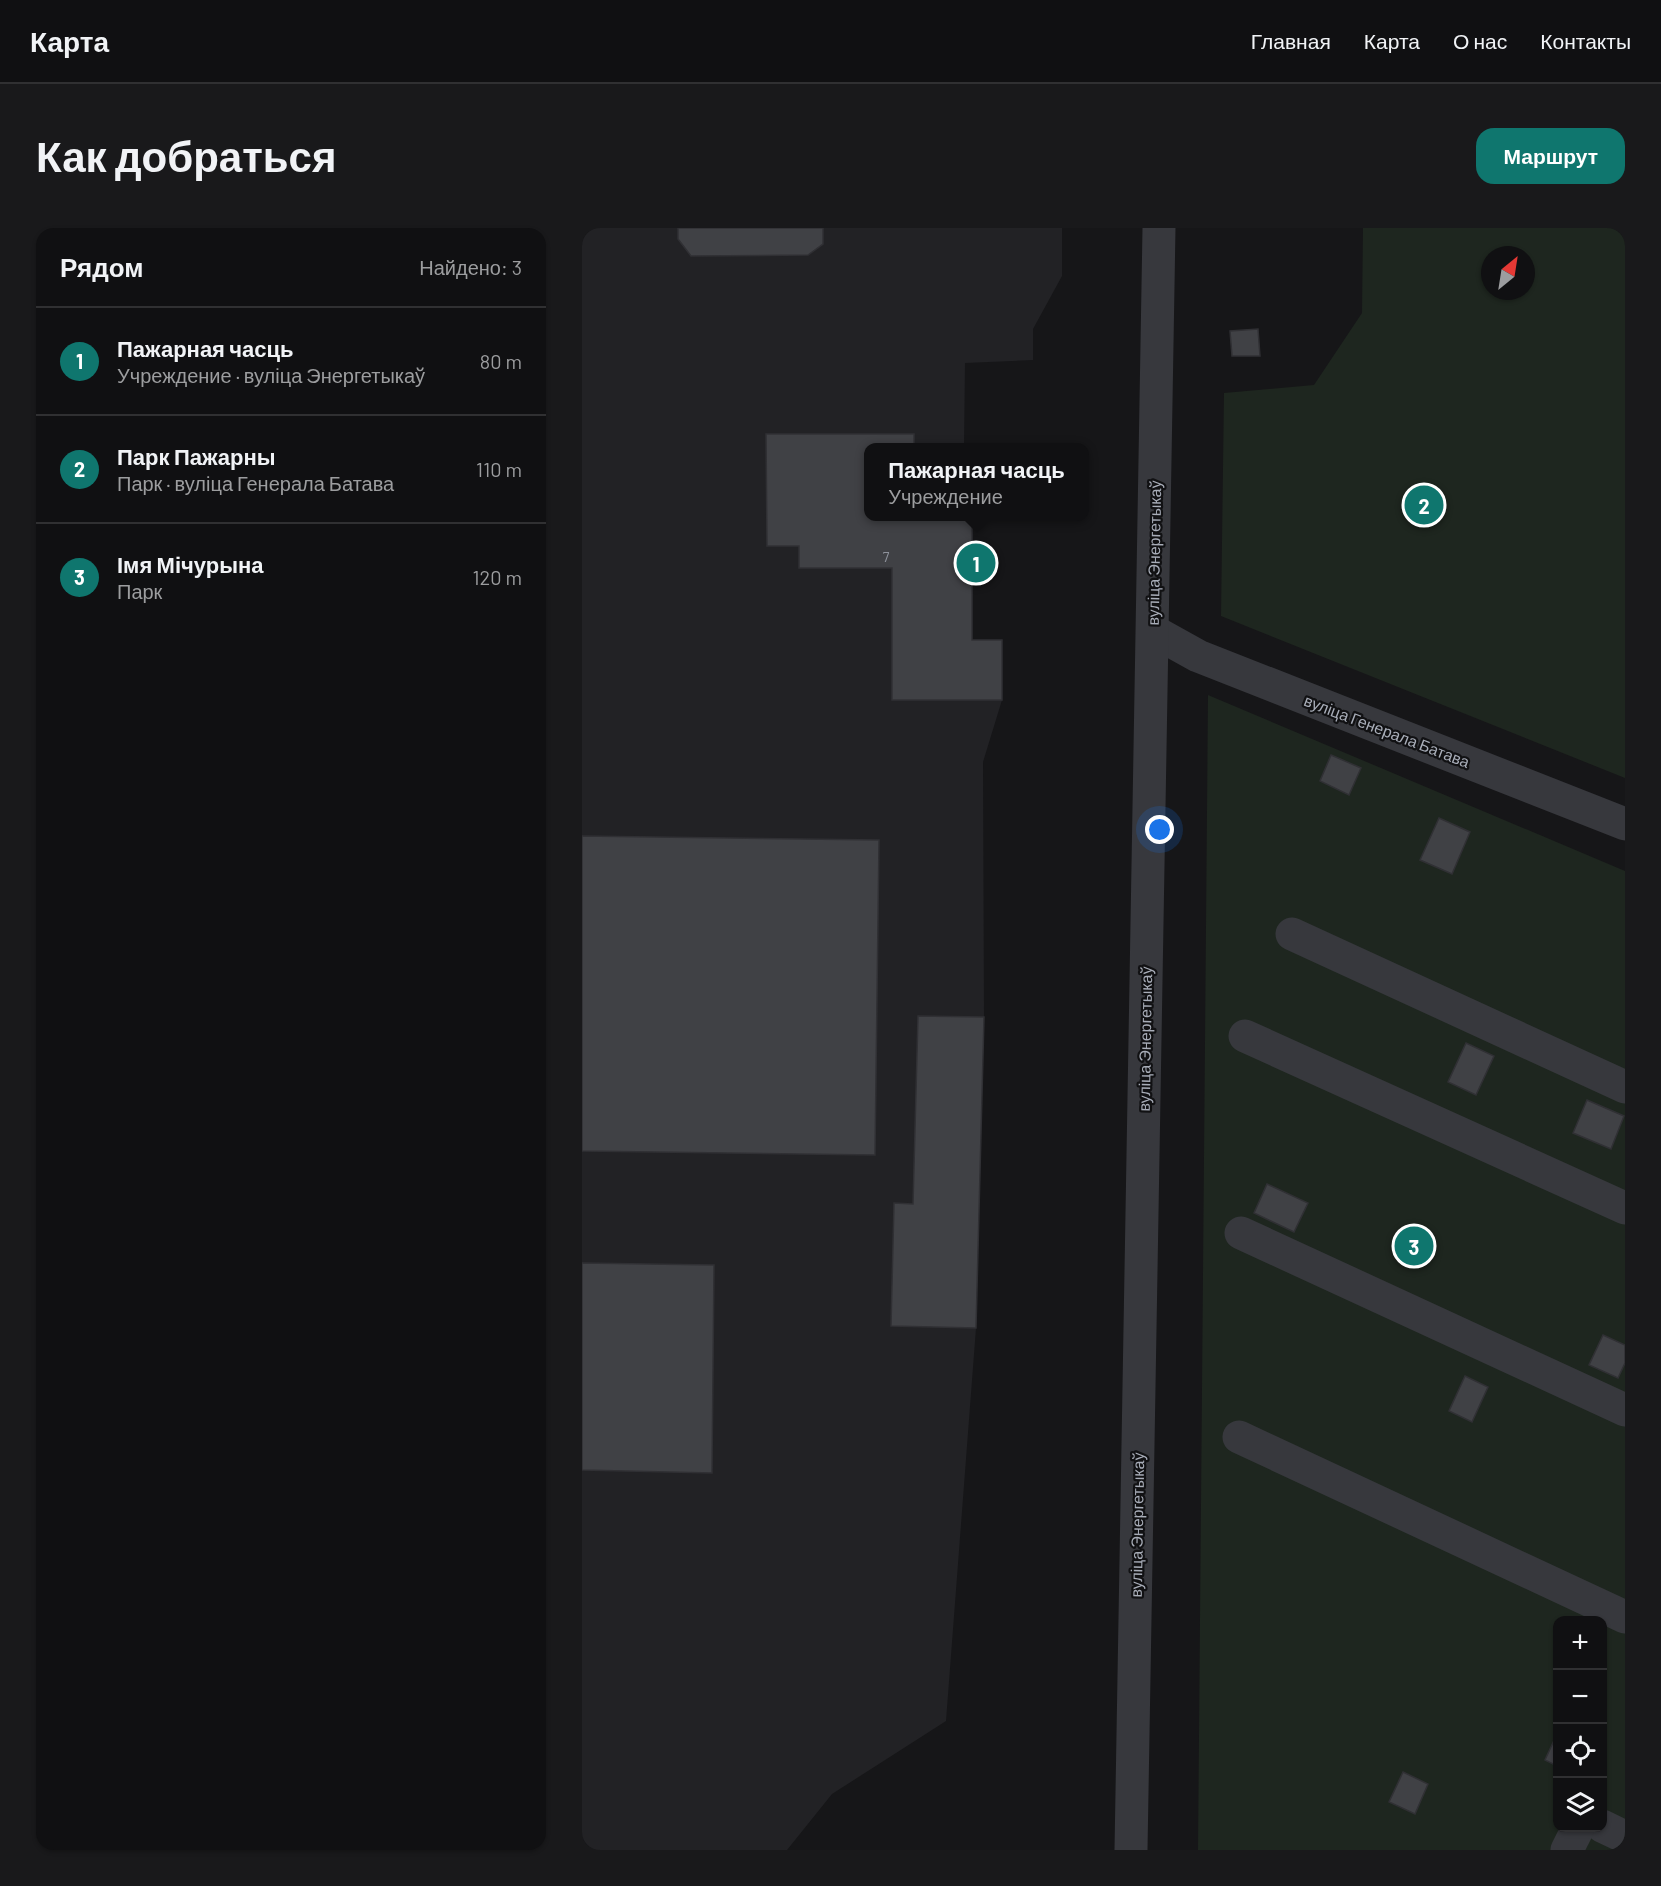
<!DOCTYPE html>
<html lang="ru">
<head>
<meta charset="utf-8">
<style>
	body { margin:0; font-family:Barlow,sans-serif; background:#19191b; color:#f1f3f6 }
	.controls { position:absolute; right:18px; bottom:18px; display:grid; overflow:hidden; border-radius:12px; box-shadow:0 2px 4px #0004 }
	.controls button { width:54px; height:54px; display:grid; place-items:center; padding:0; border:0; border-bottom:2px solid #303032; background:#101012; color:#f1f3f6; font:30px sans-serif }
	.compass { position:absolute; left:899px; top:18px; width:54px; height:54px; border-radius:50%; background:#101012; box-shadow:0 2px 4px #0004; rotate:30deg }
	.you { position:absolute; left:578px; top:602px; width:21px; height:21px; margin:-15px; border:4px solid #fff; border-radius:50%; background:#1a73e8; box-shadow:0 0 0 9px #1a73e833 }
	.badge { display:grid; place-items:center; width:39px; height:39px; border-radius:50%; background:#0f766e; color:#fff; font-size:20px; font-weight:700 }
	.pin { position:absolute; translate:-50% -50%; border:3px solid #fff; box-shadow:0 2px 6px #0006 }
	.popup { position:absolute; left:282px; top:215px; width:225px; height:78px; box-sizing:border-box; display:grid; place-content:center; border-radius:12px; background:#101012; filter:drop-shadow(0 2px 4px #0005); font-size:20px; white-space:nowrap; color:#9c9d9f }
	.popup b { font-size:22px; color:#f1f3f6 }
	.popup::after { content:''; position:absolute; left:50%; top:100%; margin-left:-12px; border:12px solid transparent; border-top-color:#101012 }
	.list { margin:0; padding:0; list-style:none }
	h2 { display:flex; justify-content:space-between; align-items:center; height:78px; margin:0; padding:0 24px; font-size:26px }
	h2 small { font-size:20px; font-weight:400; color:#9c9d9f }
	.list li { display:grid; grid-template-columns:39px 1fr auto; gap:18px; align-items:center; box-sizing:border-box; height:108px; padding:0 24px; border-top:2px solid #303032 }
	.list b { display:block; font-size:22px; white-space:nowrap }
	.list p { margin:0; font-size:20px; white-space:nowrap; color:#9c9d9f }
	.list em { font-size:20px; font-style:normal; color:#9c9d9f }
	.icon { flex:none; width:33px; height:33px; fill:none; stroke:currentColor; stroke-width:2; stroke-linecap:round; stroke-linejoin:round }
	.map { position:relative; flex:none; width:1043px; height:1622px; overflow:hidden; border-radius:18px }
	header { display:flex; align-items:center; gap:36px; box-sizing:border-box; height:84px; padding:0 30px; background:#101012; border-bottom:2px solid #303032 }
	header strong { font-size:28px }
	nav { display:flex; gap:33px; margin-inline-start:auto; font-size:21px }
	.intro { display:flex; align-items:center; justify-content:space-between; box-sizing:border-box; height:144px; padding:0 36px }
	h1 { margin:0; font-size:42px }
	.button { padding:15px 27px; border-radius:18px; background:#0f766e; color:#fff; font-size:21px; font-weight:700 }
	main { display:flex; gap:36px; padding:0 36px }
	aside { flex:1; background:#101012; border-radius:18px; box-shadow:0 2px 4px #0004 }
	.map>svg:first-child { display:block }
	.built { fill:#222225 }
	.green { fill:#1e261f; fill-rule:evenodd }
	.building { fill:#404145; stroke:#303034; stroke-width:1.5 }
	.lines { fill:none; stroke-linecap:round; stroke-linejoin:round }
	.minor { stroke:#37383d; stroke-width:33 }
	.labels { text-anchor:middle; stroke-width:4.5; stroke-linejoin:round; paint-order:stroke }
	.number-label { font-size:14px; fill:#8e929b }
	.street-label { font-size:16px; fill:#a8adb8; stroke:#111113 }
</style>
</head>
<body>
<header>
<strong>Карта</strong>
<nav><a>Главная</a><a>Карта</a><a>О нас</a><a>Контакты</a></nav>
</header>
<div class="intro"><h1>Как добраться</h1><a class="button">Маршрут</a></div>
<main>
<aside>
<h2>Рядом<small>Найдено: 3</small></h2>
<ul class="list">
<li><span class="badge">1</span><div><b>Пажарная часць</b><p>Учреждение · вуліца Энергетыкаў</p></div><em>80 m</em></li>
<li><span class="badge">2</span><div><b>Парк Пажарны</b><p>Парк · вуліца Генерала Батава</p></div><em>110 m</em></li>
<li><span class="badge">3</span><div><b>Імя Мічурына</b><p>Парк</p></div><em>120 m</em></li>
</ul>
</aside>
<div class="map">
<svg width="1043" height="1622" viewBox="0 0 1043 1622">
	<rect width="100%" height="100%" fill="#161618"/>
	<!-- built -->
	<path class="built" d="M0 0H480V48L451 101V132L383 135 382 219 286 220V288L390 289V412H420V472L401 534 402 789 394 1100 364 1493 250 1566 205 1622H0Z"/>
	<!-- green -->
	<g class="green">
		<path d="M781 0H1043V550L639 388 642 165 732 157 780 85ZM908 27H944V63H908Z"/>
		<path d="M626 467 1043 643V1622H616ZM975 1392H1020V1600H975Z"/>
	</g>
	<!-- building -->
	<g class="building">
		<path d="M96 0H241V16L226 27 109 28 96 11Z"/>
		<path d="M676 101 678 128H650L648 103Z"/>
		<path d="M184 206H332V220H286V288H390V412H420V472H310V340H217V318H185Z"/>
		<path d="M749 527 779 540 767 567 738 553Z"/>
		<path d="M857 590 888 604 870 646 838 632Z"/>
		<path d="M0 608 297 612 293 927 0 923Z"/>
		<path d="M336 788 402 789 394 1100 309 1098 312 975 331 976Z"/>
		<path d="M884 815 912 828 894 867 866 854Z"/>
		<path d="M1005 872 1042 888 1029 921 991 905Z"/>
		<path d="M685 956 726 975 712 1004 672 985Z"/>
		<path d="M0 1035 132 1037 130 1245 0 1242Z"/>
		<path d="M1021 1107 1043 1117V1135L1036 1150 1007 1137Z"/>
		<path d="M883 1148 906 1159 890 1194 867 1183Z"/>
		<path d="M974 1508 975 1509V1538L963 1532Z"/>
		<path d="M821 1544 846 1556 833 1586 807 1574Z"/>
	</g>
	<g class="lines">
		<!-- minor -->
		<g class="minor">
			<path d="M571 403 616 428 1043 596"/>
			<path d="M710 706 1043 859"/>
			<path d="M663 808 1043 980"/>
			<path d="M659 1005 1043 1182"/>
			<path d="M657 1209 1043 1389"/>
			<path d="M1020 1598 1043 1609"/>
			<path d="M549 1622 577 0"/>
			<path d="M985 1622 996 1600"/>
		</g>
	</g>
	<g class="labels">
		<!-- number labels -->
		<g class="number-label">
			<text x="304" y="334">7</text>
		</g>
		<!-- street labels -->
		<g class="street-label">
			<text transform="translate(572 325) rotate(-89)" y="6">вуліца Энергетыкаў</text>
			<text transform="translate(805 503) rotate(21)" y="6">вуліца Генерала Батава</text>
			<text transform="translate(563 811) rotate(-89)" y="6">вуліца Энергетыкаў</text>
			<text transform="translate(555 1297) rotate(-89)" y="6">вуліца Энергетыкаў</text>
		</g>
	</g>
</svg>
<div class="controls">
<button>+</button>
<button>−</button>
<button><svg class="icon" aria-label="locate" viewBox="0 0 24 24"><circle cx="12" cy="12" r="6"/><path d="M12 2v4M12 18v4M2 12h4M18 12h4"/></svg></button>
<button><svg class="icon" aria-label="layers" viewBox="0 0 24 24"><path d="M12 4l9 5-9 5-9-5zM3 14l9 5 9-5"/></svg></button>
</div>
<svg class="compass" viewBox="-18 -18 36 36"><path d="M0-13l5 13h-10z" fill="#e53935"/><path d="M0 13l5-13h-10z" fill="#9c9d9f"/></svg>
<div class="you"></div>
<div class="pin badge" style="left:394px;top:335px">1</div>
<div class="popup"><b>Пажарная часць</b>Учреждение</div>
<div class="pin badge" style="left:842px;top:277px">2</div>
<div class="pin badge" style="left:832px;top:1018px">3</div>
</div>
</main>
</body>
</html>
